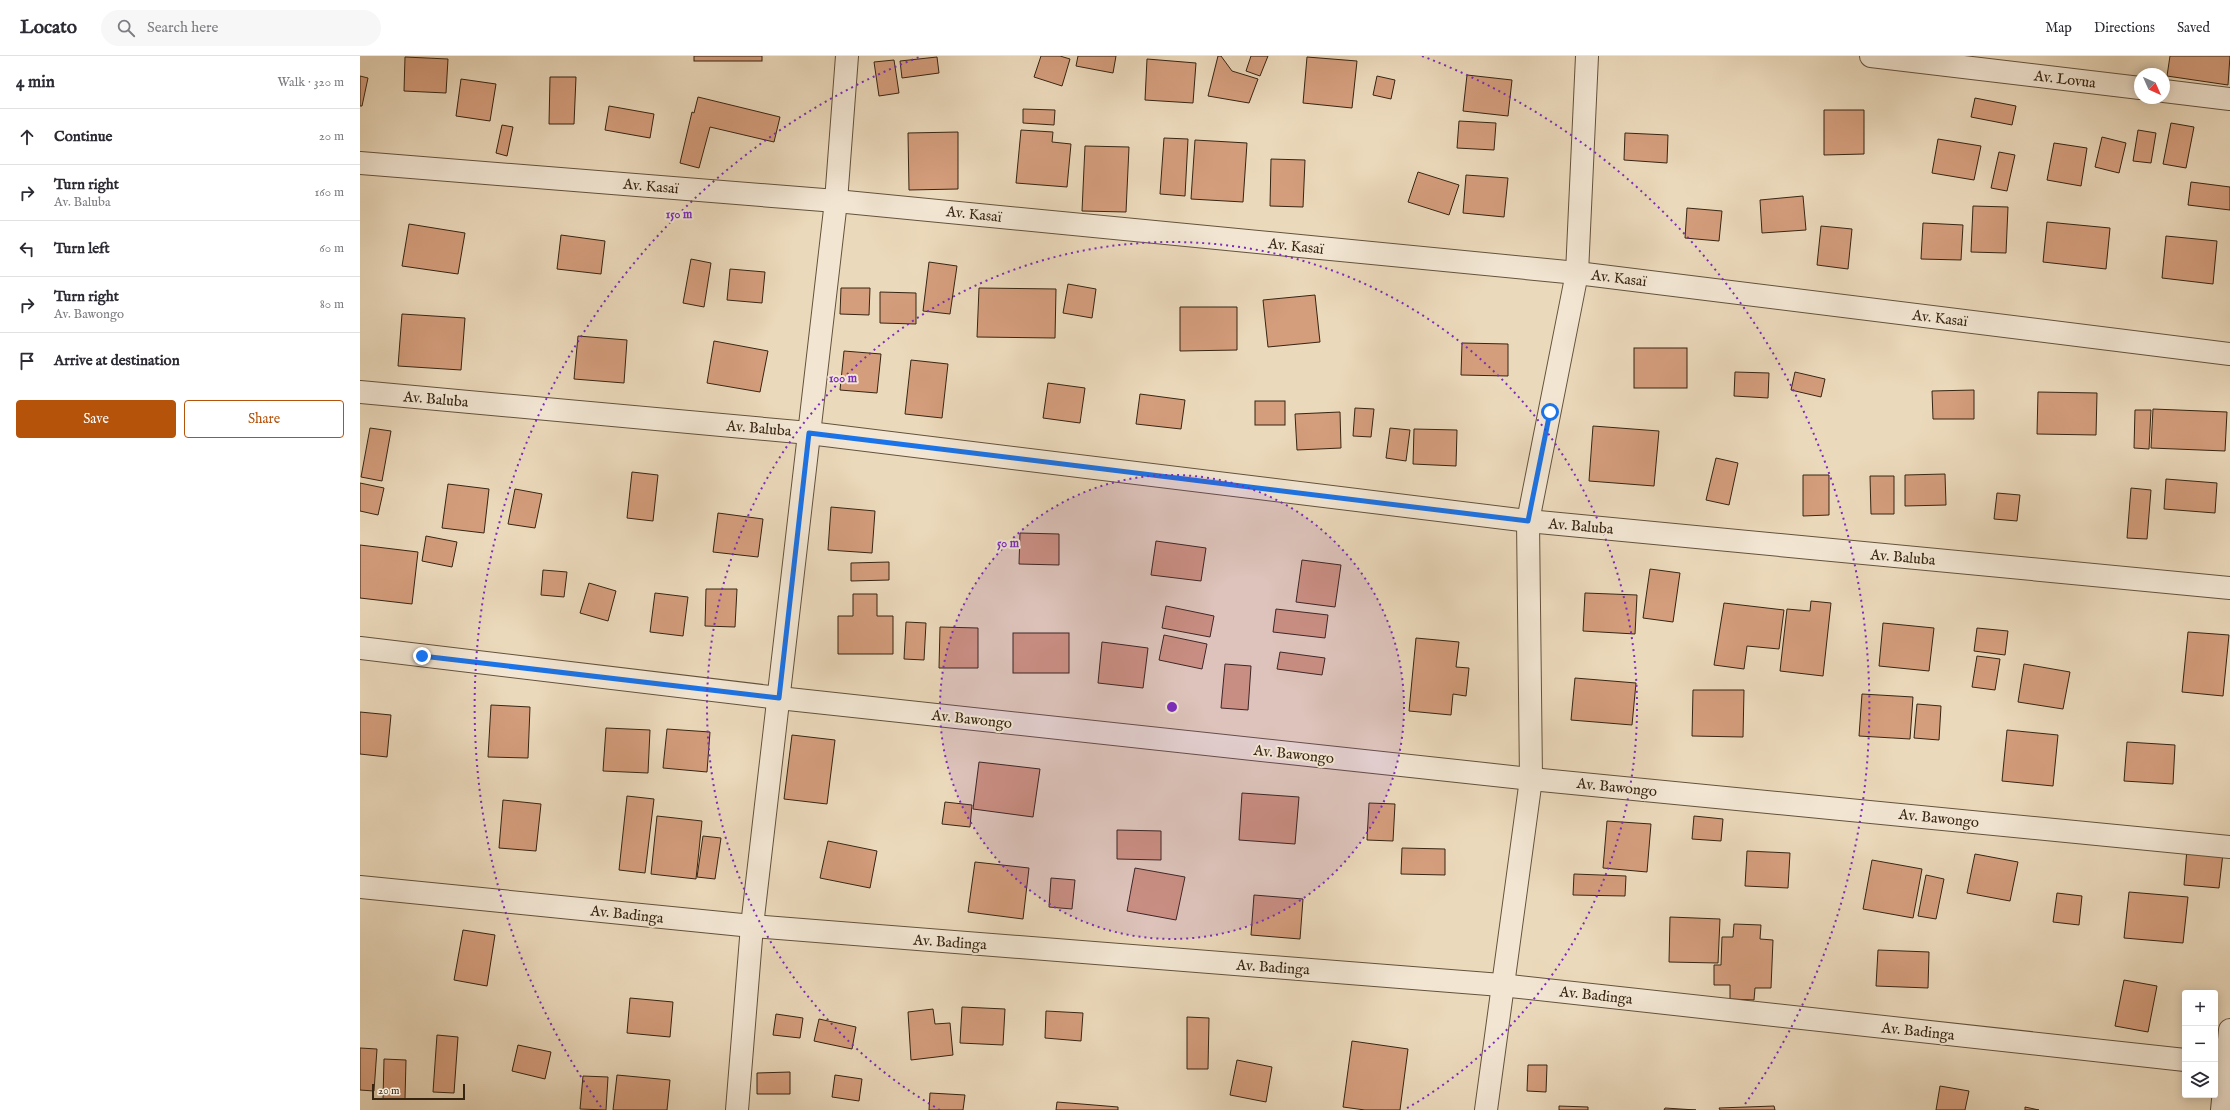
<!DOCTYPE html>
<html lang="en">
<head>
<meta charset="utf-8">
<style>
	body { margin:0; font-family:"IM FELL English",serif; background:#f7f7f7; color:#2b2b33 }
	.controls { position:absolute; right:12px; bottom:12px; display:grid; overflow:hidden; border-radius:4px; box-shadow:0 2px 10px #0003 }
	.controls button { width:36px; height:36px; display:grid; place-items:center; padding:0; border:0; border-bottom:1px solid #e1e1e2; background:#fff; color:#2b2b33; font:20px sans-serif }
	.compass { position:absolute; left:1774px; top:12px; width:36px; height:36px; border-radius:50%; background:#fff; box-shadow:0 2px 10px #0003; rotate:135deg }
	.scale { position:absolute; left:12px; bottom:10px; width:93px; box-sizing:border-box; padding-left:4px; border:2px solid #372512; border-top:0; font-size:11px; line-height:14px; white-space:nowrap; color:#372512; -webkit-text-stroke:3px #f2e6d3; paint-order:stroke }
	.stop { position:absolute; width:12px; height:12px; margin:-9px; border:3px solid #1a73e8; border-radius:50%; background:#fff }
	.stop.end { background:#1a73e8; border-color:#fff; box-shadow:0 1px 4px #0008 }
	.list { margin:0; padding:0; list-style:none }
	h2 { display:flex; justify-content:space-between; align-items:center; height:52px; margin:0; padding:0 16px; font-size:17px }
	h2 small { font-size:13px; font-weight:400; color:#7c7c81 }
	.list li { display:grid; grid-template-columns:26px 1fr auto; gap:12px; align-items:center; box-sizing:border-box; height:56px; padding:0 16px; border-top:1px solid #e1e1e2 }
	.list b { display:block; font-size:15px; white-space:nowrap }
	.list p { margin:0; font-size:13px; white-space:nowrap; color:#7c7c81 }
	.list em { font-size:13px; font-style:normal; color:#7c7c81 }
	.actions { display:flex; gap:8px; padding:12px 16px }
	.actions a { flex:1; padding:9px 0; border:1px solid #b45309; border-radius:4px; text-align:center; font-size:14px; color:#b45309 }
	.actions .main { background:#b45309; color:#fff }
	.icon { flex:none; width:22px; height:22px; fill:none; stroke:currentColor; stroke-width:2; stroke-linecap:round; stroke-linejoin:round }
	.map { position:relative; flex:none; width:1870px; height:1054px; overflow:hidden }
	header { display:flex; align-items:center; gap:24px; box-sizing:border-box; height:56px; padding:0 20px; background:#fff; border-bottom:1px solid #e1e1e2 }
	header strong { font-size:19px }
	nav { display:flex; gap:22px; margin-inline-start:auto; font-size:14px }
	.search { width:280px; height:36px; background:#f7f7f7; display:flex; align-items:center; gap:10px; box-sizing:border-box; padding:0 14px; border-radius:22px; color:#7c7c81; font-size:15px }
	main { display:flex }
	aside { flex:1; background:#fff }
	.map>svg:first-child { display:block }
	.building { fill:#d49d7c; stroke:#372512 }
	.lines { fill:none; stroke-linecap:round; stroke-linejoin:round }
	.minor-casing { stroke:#64523c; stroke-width:24 }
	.minor { stroke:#f2e6d3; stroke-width:22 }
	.route { stroke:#1a73e8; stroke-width:5 }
	.ring { fill:none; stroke:#7b2cbf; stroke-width:2; stroke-dasharray:2 4 }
	.labels { text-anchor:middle; stroke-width:4; stroke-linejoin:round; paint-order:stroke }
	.street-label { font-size:15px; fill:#372512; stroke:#f2e6d3 }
	.centre { fill:#7b2cbf; stroke:#f2e6d3; stroke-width:2 }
	.ring-label { font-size:12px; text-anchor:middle; font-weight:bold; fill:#7b2cbf; stroke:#f2e6d3; stroke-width:4; stroke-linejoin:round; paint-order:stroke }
</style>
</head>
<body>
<header>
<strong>Locato</strong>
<div class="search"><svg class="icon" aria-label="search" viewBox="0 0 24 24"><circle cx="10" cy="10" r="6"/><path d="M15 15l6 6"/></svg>Search here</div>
<nav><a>Map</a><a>Directions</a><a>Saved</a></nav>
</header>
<main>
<aside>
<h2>4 min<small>Walk · 320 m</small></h2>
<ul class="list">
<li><svg class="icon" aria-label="ahead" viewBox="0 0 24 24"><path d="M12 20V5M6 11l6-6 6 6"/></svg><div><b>Continue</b></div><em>20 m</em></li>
<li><svg class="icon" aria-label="right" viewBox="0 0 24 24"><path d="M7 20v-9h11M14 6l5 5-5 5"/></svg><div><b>Turn right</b><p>Av. Baluba</p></div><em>160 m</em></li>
<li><svg class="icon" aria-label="left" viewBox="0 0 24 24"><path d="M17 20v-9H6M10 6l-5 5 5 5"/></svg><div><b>Turn left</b></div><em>60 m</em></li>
<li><svg class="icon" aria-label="right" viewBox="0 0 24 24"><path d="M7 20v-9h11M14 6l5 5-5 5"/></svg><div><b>Turn right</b><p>Av. Bawongo</p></div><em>80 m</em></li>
<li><svg class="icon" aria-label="arrive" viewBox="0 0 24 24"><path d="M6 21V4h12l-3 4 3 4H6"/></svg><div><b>Arrive at destination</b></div></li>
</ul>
<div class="actions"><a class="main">Save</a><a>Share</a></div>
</aside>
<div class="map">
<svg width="1870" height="1054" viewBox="0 0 1870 1054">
	<rect width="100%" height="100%" fill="#ebd9bb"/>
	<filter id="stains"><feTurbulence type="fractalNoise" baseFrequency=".005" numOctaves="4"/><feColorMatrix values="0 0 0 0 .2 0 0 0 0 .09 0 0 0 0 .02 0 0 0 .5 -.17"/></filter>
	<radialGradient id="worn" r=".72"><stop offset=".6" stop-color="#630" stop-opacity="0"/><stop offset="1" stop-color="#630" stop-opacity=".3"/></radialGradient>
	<!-- building -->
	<g class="building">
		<rect x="334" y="0" width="68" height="5"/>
		<path d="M681 0H700L710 3 702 30 674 21Z"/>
		<path d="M718 0H756L753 17 716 10Z"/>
		<path d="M858 0H861L872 15 898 23 889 47 848 40Z"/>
		<path d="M891 0H908L900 20 886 15Z"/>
		<path d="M1810 0H1870L1868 29 1807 20Z"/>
		<path d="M45 1 88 3 86 37 44 35Z"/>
		<path d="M577 1 579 17 542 22 540 5Z"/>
		<path d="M947 1 997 5 992 52 943 47Z"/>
		<path d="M787 3 836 7 833 47 785 44Z"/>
		<path d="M534 4 539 37 519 40 514 6Z"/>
		<path d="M1107 19 1152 24 1148 60 1103 55Z"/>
		<path d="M0 20 8 22 2 50H0Z"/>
		<path d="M1017 20 1035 24 1031 43 1013 39Z"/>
		<path d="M190 21H216L214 68H189Z"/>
		<path d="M101 23 136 28 130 65 96 60Z"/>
		<path d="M338 41 420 61 414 86 350 71 339 112 320 107 332 56 334 57Z"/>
		<path d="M1615 42 1656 50 1652 69 1611 61Z"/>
		<path d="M249 50 294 58 290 82 245 74Z"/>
		<path d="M663 53 695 54 694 69 663 67Z"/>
		<path d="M1464 54H1504V98L1464 99Z"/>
		<path d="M1099 65 1136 67 1134 94 1097 92Z"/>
		<path d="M1811 67 1834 71 1826 112 1803 108Z"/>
		<path d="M142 69 153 71 147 100 136 97Z"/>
		<path d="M661 74 693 76 692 86 711 88 707 131 656 127Z"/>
		<path d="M1778 74 1796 77 1791 107 1773 105Z"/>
		<path d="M598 76V133L549 134 548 77Z"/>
		<path d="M1265 77 1308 79 1307 107 1264 104Z"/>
		<path d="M1742 81 1766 87 1759 117 1735 111Z"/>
		<path d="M804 82 828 83 825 140 800 138Z"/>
		<path d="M1578 83 1621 90 1614 124 1572 117Z"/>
		<path d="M835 84 887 87 883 146 831 143Z"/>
		<path d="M1694 87 1727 92 1721 130 1687 124Z"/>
		<path d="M725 90 769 91 766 156 722 155Z"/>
		<path d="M1639 96 1655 99 1647 135 1631 132Z"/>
		<path d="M911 103 945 104 943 151 910 150Z"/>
		<path d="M1058 116 1099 129 1089 159 1048 146Z"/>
		<path d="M1106 119 1148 122 1144 161 1103 157Z"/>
		<path d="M1831 126 1870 131V154L1828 149Z"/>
		<path d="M1443 140 1446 174 1402 177 1400 144Z"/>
		<path d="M1613 150 1648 151 1646 197 1611 196Z"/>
		<path d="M1327 152 1362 155 1359 185 1325 182Z"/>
		<path d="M1687 166 1750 172 1746 213 1683 206Z"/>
		<path d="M1563 167 1603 169 1601 204 1561 203Z"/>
		<path d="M49 168 105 177 98 218 42 210Z"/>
		<path d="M1461 170 1492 173 1488 213 1457 209Z"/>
		<path d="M201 179 245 185 241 218 197 213Z"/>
		<path d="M1806 180 1857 185 1853 228 1802 222Z"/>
		<path d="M331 203 351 207 344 251 323 247Z"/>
		<path d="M569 206 597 210 590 258 563 255Z"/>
		<path d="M370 213 405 216 402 247 367 244Z"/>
		<path d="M708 228 736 233 732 262 703 257Z"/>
		<path d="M481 232H510L509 259 480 258Z"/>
		<path d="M619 232 696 233 695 282 617 281Z"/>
		<path d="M520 236 556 237V268L520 267Z"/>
		<path d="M955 239 960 286 908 291 903 244Z"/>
		<path d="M820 251H877V294L820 295Z"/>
		<path d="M42 258 105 262 101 314 38 310Z"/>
		<path d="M218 280 267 284 264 327 214 323Z"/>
		<path d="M354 285 408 295 400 336 347 327Z"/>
		<path d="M1102 287 1148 288V320L1101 319Z"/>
		<rect x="1274" y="292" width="53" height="40"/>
		<path d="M484 295 521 298 517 337 480 334Z"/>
		<path d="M551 304 588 308 582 362 545 358Z"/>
		<path d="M1375 316 1409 317 1408 342 1374 340Z"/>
		<path d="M1435 316 1465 323 1461 341 1431 334Z"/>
		<path d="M688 327 725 332 720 367 683 362Z"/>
		<path d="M1614 334V363H1573L1572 335Z"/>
		<path d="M1678 336 1737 337 1736 379 1677 378Z"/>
		<path d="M780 338 825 344 821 373 776 368Z"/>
		<rect x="895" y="345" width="30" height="24"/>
		<path d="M995 352 1014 353 1011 381 993 380Z"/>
		<path d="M1793 353 1867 356 1865 395 1791 392Z"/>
		<path d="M1775 354H1791L1789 393 1774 392Z"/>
		<path d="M980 356 981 392 937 394 935 358Z"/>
		<path d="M1233 370 1299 375 1294 430 1229 425Z"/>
		<path d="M10 372 31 375 22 425 1 421Z"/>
		<path d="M1030 372 1050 374 1046 405 1026 402Z"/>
		<path d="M1054 373 1097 374 1096 410 1053 408Z"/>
		<path d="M1356 402 1378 407 1369 449 1346 444Z"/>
		<path d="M272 416 298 419 293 465 267 462Z"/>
		<path d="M1585 418 1586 449 1545 450V419Z"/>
		<path d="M1443 419H1469V459L1443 460Z"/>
		<path d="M1510 420H1534V458H1511Z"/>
		<path d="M1806 423 1857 427 1855 457 1804 453Z"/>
		<path d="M0 427 24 432 18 459 0 455Z"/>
		<path d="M88 428 129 433 124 477 82 472Z"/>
		<path d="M1771 432 1791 434 1787 483 1767 482Z"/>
		<path d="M155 433 182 438 175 472 148 468Z"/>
		<path d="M1637 437 1660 439 1657 465 1634 463Z"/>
		<path d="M471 451 515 455 512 497 468 494Z"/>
		<path d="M358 457 403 463 398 501 353 496Z"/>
		<path d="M660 477 699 478V509L659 508Z"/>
		<path d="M66 480 97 486 92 511 62 505Z"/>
		<path d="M796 485 846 492 841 525 791 519Z"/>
		<path d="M0 489 58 496 52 548 0 542Z"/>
		<path d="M942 504 981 509 975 551 936 546Z"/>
		<path d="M529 506V524L491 525V507Z"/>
		<path d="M1290 513 1320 517 1313 566 1283 562Z"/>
		<path d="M183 514 207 516 204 541 181 539Z"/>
		<path d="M229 527 256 535 248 565 220 557Z"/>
		<path d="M346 533H377L375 571 345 570Z"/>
		<path d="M295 537 328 541 323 580 290 576Z"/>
		<path d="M1225 537 1277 539 1275 578 1223 575Z"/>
		<path d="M493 538H517V560H533V598H478V560H493Z"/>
		<path d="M1451 545 1471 547 1463 620 1420 615 1427 553 1450 555Z"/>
		<path d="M1364 547 1424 554 1419 593 1387 590 1384 613 1354 609Z"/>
		<path d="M806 550 854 560 850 581 802 572Z"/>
		<path d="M916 553 968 559 965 582 913 576Z"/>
		<path d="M546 566 566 567 564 604 544 603Z"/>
		<path d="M1523 567 1574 572 1569 615 1519 610Z"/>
		<path d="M580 571 618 572V612H579Z"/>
		<path d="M1617 572 1648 575 1645 599 1614 595Z"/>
		<path d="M1828 576 1869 579 1863 640 1822 636Z"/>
		<rect x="653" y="577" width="56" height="40"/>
		<path d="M804 579 847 588 842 613 799 604Z"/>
		<path d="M1056 582 1099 586 1096 611 1109 612 1106 640 1093 638 1091 659 1049 655Z"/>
		<path d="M742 586 788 592 783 632 738 627Z"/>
		<path d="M920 596 965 602 962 619 917 613Z"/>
		<path d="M1617 600 1640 603 1635 634 1612 631Z"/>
		<path d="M865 608 891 610 888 654 861 652Z"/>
		<path d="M1664 608 1710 616 1703 653 1658 646Z"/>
		<path d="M1215 622 1276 627 1272 669 1211 664Z"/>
		<path d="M1333 634H1384L1383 681 1332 680Z"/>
		<path d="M1502 638 1553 641 1550 683 1499 680Z"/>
		<path d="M1557 648 1581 650 1579 684 1554 682Z"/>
		<path d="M131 649 170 651 168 702 128 701Z"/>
		<path d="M0 656 31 659 27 701 0 698Z"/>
		<path d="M246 672 290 674 288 717 243 715Z"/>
		<path d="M307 673 350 676 347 716 303 712Z"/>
		<path d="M1647 674 1698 679 1693 730 1642 725Z"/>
		<path d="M432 679 475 684 467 748 424 743Z"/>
		<path d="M1767 686 1815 689 1813 728 1764 725Z"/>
		<path d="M619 706 680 713 673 761 613 753Z"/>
		<path d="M882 737 939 741 935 788 879 784Z"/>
		<path d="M267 740 294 743 285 817 259 814Z"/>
		<path d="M143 744 181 748 176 795 139 792Z"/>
		<path d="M585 746 612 749 610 771 582 768Z"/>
		<path d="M1009 747 1035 748 1033 785 1007 784Z"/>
		<path d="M297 760 342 765 336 823 291 818Z"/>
		<path d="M1334 760 1363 763 1361 785 1332 783Z"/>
		<path d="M1247 765 1291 768 1287 816 1243 812Z"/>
		<path d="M757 774 801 775V804L757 803Z"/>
		<path d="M343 780 361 782 355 823 337 821Z"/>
		<path d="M468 785 517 795 510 832 460 822Z"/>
		<path d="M1042 792 1085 793V819L1041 818Z"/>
		<path d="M1827 793 1863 797 1859 832 1824 829Z"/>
		<path d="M1387 795 1430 797 1428 832 1385 830Z"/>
		<path d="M1615 798 1658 806 1650 845 1607 837Z"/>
		<path d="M1512 804 1562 813 1553 862 1503 853Z"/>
		<path d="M615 806 669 812 663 863 608 856Z"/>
		<path d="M775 812 825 821 816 864 767 855Z"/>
		<path d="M1214 818 1266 820 1265 840 1213 839Z"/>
		<path d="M1566 819 1584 823 1576 863 1558 860Z"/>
		<path d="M691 822 715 824 712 853 689 851Z"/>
		<path d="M1769 836 1828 841 1823 887 1764 882Z"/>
		<path d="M1697 837 1722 840 1719 869 1693 866Z"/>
		<path d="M894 839 943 843 940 883 891 879Z"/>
		<path d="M1310 861 1360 863 1358 907 1309 906Z"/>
		<path d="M1374 868 1401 869 1400 883 1413 884 1411 932H1395L1394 944 1370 943V929H1354V909H1361L1362 881H1373Z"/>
		<path d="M103 874 135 879 127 930 94 924Z"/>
		<path d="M1518 894 1569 896 1568 932 1516 930Z"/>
		<path d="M1764 924 1797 930 1788 976 1755 970Z"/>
		<path d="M270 942 313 946 310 981 267 977Z"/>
		<path d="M602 951 645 953 643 989 600 987Z"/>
		<path d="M573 953 575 968 590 967 593 999 551 1004 548 956Z"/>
		<path d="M686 955 723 957 721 985 685 982Z"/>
		<path d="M416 958 443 962 440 982 413 979Z"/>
		<path d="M827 961 849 962 848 1013H827Z"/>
		<path d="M459 963 496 971 492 993 454 985Z"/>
		<path d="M77 979 98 981 94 1037 73 1036Z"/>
		<path d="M992 985 1048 993 1040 1054H1005L983 1051Z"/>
		<path d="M158 989 191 996 185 1023 152 1015Z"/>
		<path d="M0 992 17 993 14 1035 0 1034Z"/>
		<path d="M24 1003 46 1004 45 1043H23Z"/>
		<path d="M877 1004 912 1011 906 1046 870 1039Z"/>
		<path d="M1168 1009H1187L1186 1036 1167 1035Z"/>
		<path d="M430 1016V1038H397V1017Z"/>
		<path d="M257 1019 310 1024 307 1054H253Z"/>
		<path d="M475 1019 502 1023 499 1045 472 1041Z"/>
		<path d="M223 1020 248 1021 246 1054 220 1053Z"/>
		<path d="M1580 1030 1609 1035 1605 1054H1576Z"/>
		<path d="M570 1037 605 1039 603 1054H569Z"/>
		<path d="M697 1046 758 1051V1054H696Z"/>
		<path d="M1199 1050 1228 1051V1054H1199Z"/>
		<path d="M1414 1050 1415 1054H1360L1359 1052Z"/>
		<path d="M1665 1051 1679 1054H1665Z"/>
		<path d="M1305 1052 1336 1054H1304Z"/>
	</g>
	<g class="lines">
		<defs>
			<g id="minor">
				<path d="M1511 0 1780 32"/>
				<path d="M1804 35 1870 43"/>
				<path d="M0 107 476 145 1217 217 1870 298"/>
				<path d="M0 336 449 377 1168 465 1870 532"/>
				<path d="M0 592 419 642 1171 723 1870 791"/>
				<path d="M0 831 392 870 1141 929 1825 1004"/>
				<path d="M377 1054 392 870 476 145 487 0"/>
				<path d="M1126 1054 1171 723 1168 465 1217 217 1227 0"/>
				<path d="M1862 1054 1870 974"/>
			</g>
		</defs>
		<!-- minor casing -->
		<use href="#minor" class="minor-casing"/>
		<!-- minor -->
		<use href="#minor" class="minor"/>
	</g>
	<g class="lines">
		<!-- route -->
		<path class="route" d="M62 600 419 642 449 377 1168 465 1190 356"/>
	</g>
	<!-- distance rings -->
	<circle cx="812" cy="651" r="232" fill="#7b2cbf" fill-opacity=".12"/>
	<g class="ring">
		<circle cx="812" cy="651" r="232"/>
		<path d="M580 1054A465 465 0 1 1 1044 1054"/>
		<path d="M241 1051A697 697 0 0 1 562 0M1062 0A697 697 0 0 1 1383 1051"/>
	</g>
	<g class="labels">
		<!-- street labels -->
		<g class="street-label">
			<text transform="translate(1705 23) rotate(7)" y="5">Av. Lovua</text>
			<text transform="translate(291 130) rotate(5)" y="5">Av. Kasaï</text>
			<text transform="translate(614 158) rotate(6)" y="5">Av. Kasaï</text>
			<text transform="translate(936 190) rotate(6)" y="5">Av. Kasaï</text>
			<text transform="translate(1259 222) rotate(7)" y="5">Av. Kasaï</text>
			<text transform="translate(1580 262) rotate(7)" y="5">Av. Kasaï</text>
			<text transform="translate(76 343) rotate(5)" y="5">Av. Baluba</text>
			<text transform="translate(399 372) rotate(5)" y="5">Av. Baluba</text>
			<text transform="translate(1221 470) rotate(5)" y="5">Av. Baluba</text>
			<text transform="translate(1543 501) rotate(5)" y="5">Av. Baluba</text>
			<text transform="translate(612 663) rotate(6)" y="5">Av. Bawongo</text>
			<text transform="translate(934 698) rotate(6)" y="5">Av. Bawongo</text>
			<text transform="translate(1257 731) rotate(6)" y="5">Av. Bawongo</text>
			<text transform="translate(1579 762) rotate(6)" y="5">Av. Bawongo</text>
			<text transform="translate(267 858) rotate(6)" y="5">Av. Badinga</text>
			<text transform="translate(590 886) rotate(4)" y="5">Av. Badinga</text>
			<text transform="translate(913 911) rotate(4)" y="5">Av. Badinga</text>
			<text transform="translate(1236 939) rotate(6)" y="5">Av. Badinga</text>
			<text transform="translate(1558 975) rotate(6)" y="5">Av. Badinga</text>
		</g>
	</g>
	<circle cx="812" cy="651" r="6" class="centre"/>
	<g class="ring-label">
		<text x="319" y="162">150 m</text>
		<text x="483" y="326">100 m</text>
		<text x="648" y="491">50 m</text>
	</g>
	<rect width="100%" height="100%" filter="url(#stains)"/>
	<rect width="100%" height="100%" fill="url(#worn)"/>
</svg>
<div class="controls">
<button>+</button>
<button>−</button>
<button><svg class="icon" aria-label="layers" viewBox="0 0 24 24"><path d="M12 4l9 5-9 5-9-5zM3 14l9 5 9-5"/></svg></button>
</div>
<svg class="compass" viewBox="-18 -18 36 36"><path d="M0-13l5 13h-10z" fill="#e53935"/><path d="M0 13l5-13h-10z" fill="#7c7c81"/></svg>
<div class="scale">20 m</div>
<div class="stop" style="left:1190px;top:356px"></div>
<div class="stop end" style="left:62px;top:600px"></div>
</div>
</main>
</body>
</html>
